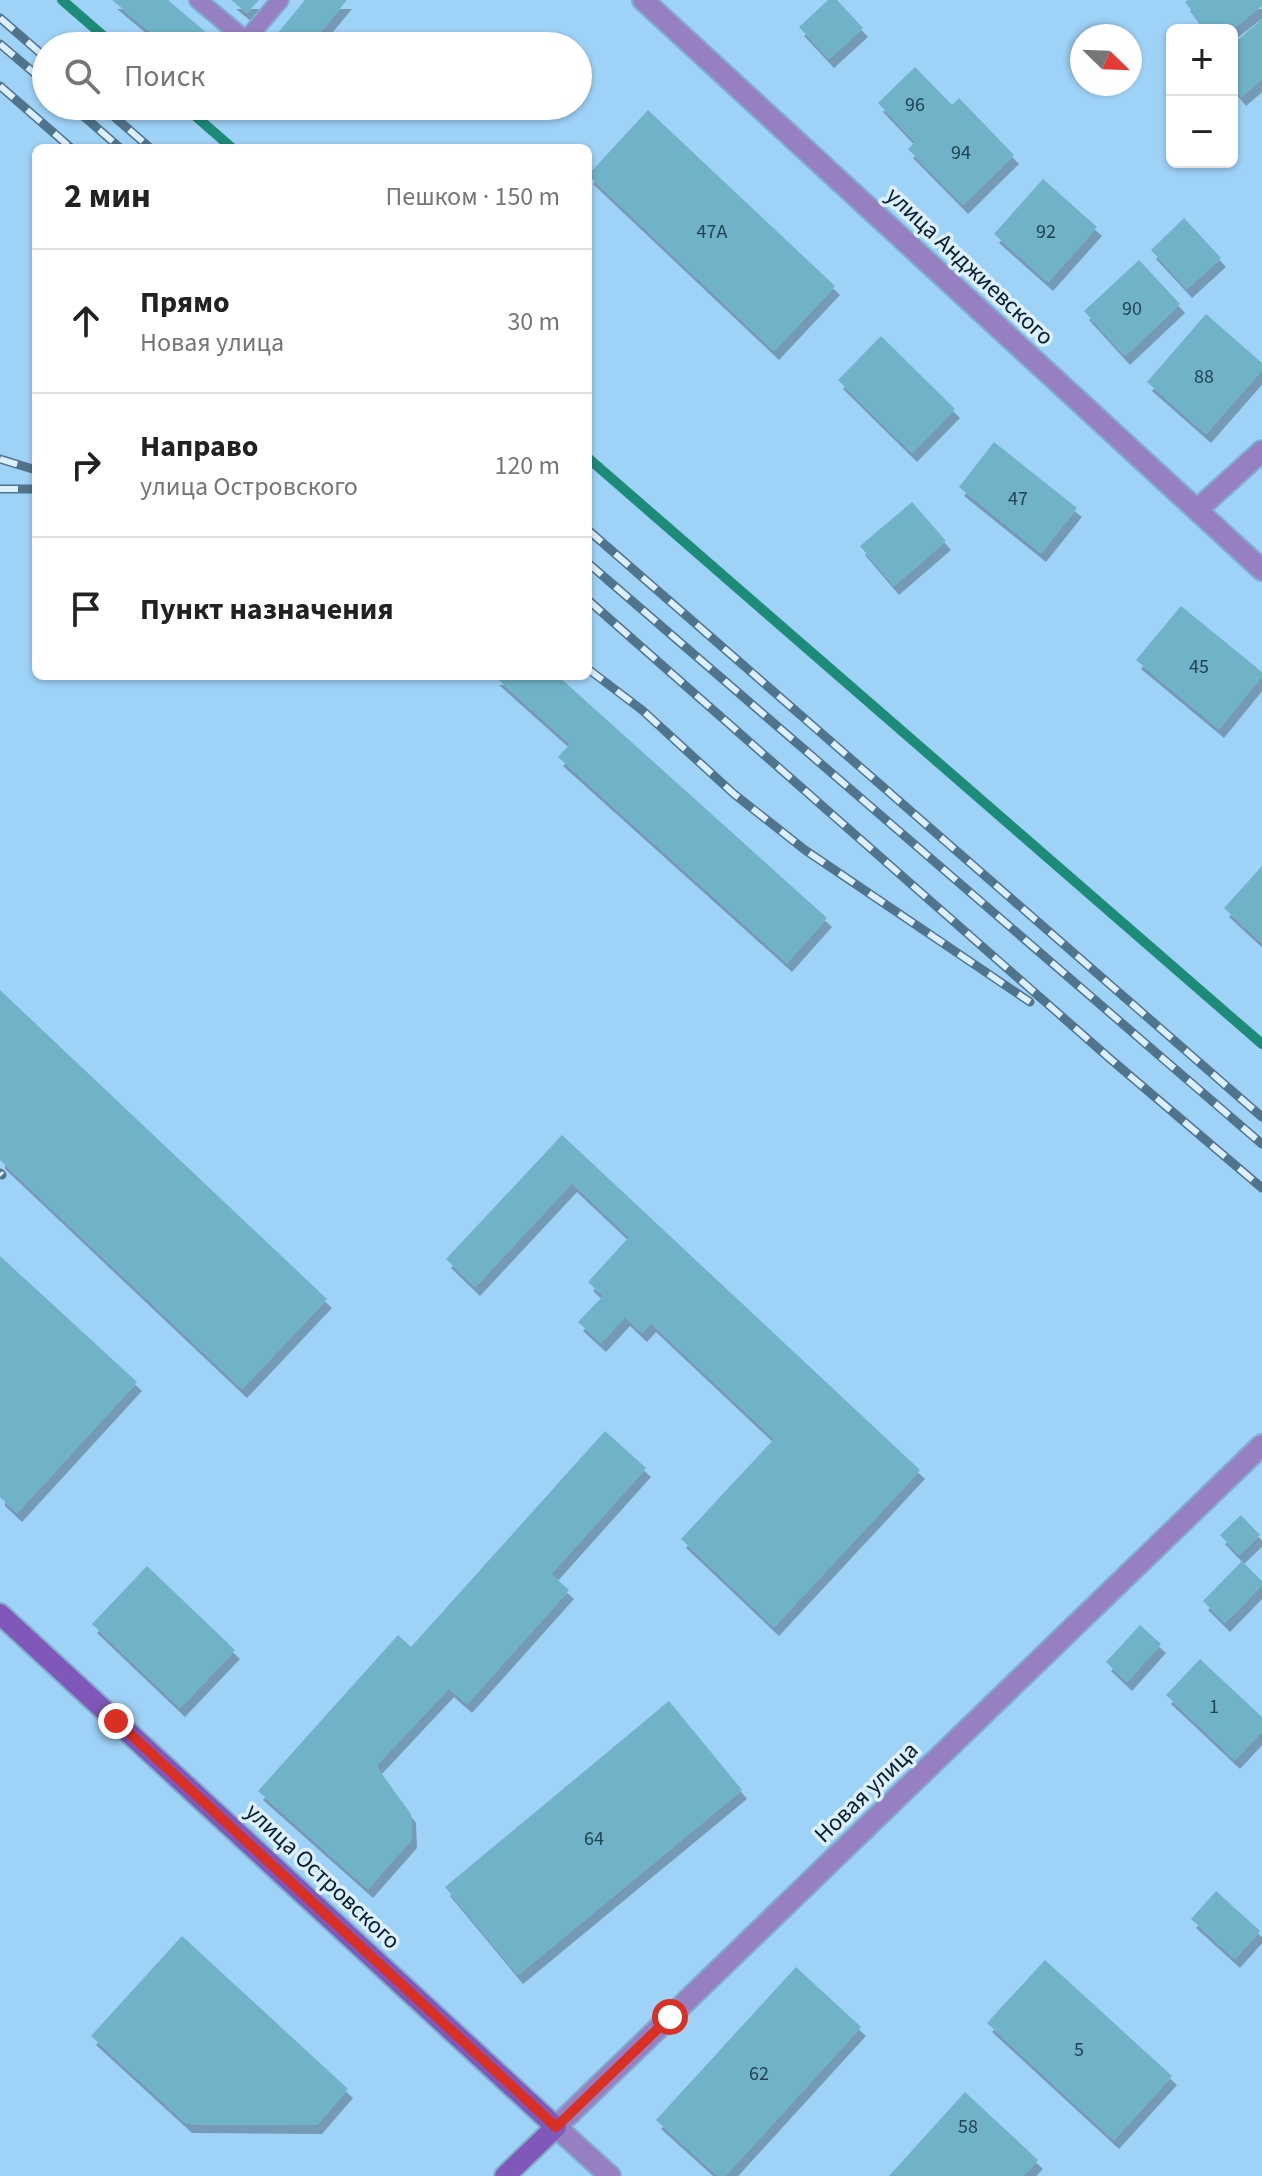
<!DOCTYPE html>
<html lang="ru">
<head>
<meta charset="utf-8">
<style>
	body { margin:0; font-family:"Source Sans 3",sans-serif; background:#f2f2f2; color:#222 }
	.controls { position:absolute; right:24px; top:24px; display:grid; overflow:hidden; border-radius:12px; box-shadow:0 2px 6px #0004 }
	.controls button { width:72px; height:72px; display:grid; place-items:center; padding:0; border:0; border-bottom:2px solid #e0e0e0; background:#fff; color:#222; font:40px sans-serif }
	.compass { position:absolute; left:1070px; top:24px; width:72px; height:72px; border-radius:50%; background:#fff; box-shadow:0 2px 6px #0004; rotate:113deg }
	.stop { position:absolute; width:24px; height:24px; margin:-18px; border:6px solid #d93025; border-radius:50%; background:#fff }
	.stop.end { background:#d93025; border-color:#fff; box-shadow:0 2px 8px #0008 }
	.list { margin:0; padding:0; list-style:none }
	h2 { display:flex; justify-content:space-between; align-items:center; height:104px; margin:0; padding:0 32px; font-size:34px }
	h2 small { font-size:26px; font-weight:400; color:#767676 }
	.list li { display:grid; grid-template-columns:52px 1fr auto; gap:24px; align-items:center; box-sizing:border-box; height:144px; padding:0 32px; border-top:2px solid #e0e0e0 }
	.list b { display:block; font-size:30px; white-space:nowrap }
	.list p { margin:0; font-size:26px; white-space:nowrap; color:#767676 }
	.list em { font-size:26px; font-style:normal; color:#767676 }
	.icon { flex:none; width:44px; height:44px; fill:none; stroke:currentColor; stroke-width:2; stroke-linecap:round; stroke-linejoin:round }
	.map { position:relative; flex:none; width:1262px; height:2176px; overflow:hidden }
	.search { position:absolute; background:#fff; box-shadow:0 2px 6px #0004; left:32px; top:32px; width:560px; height:88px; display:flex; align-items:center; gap:20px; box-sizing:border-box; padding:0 28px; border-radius:44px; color:#767676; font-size:30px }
	.panel { position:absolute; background:#fff; box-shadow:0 2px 6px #0004; left:32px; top:144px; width:560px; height:536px; border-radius:12px }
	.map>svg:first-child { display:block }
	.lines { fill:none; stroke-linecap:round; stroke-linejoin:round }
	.stream { stroke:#1d8a7a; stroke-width:10 }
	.building { fill:#70b3c8; filter:url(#shadow) }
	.lane-casing { stroke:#81aece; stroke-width:20 }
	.street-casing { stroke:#81aece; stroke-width:24 }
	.secondary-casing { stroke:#81aece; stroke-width:24 }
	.lane { stroke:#9780c1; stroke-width:16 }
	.street { stroke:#9780c1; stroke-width:20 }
	.secondary { stroke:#7f58b9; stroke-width:20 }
	.rail-casing { stroke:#51748d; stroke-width:9 }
	.rail { stroke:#dbeffe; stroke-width:6; stroke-dasharray:18; stroke-linecap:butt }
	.route { stroke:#d93025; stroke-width:10 }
	.labels { text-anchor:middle; stroke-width:7; stroke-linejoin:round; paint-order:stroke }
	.number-label { font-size:20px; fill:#234252 }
	.street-label { font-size:24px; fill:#091d2b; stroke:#dbeffe }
</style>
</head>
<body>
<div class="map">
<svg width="1262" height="2176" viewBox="0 0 1262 2176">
	<defs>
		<filter id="shadow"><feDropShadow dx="5" dy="9" stdDeviation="0" flood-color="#0004"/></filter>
	</defs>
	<rect width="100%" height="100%" fill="#9fd2f7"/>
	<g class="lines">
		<!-- stream -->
		<g class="stream">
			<path d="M62 0 115 46"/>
			<path d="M184 106 232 148"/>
			<path d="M588 458 1262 1044"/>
		</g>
	</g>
	<!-- building -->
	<g class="building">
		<path d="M112 0H168L222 46H167Z"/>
		<path d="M231 0H259L247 13Z"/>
		<path d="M305 0H347L309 46H267Z"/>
		<path d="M828 0H837L863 28 829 59 799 27Z"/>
		<path d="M1188 0H1262V6L1231 30H1206L1185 2Z"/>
		<path d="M1262 19V79L1241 97 1232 86V45Z"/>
		<path d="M915 67 952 105 959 98 1014 155 963 205 908 149 915 142 878 103Z"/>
		<path d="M648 110 835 286 774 351 588 175Z"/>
		<path d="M1043 179 1097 227 1048 282 994 234Z"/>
		<path d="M1184 218 1221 258 1187 289 1151 250Z"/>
		<path d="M1139 260 1180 304 1125 356 1084 311Z"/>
		<path d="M1206 314 1262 363V370L1206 434 1147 382Z"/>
		<path d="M881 336 955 409 912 453 838 380Z"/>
		<path d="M994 442 1077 508 1041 553 959 487Z"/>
		<path d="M912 502 946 541 894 586 860 546Z"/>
		<path d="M1181 606 1262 672V676L1219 729 1136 660Z"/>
		<path d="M494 676H558L827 918 787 963 558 757 570 744Z"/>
		<path d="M1262 866V943L1224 908Z"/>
		<path d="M0 990 327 1299 242 1389 0 1160Z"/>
		<path d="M562 1135 920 1470 774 1627 681 1539 774 1439 651 1323 642 1333 625 1317 601 1343 578 1322 603 1296 588 1282 629 1237 572 1183 475 1287 446 1259Z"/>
		<path d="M0 1256 137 1382 17 1513 0 1497Z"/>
		<path d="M605 1431 646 1468 551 1574 569 1590 467 1704 449 1688 376 1766 411 1814 412 1839 368 1889 258 1791 398 1635 411 1647Z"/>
		<path d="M1241 1515 1260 1535 1239 1555 1220 1535Z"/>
		<path d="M1242 1561 1262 1581V1585L1225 1623 1203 1601Z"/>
		<path d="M147 1566 235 1650 180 1708 92 1624Z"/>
		<path d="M1140 1625 1161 1644 1127 1682 1106 1662Z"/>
		<path d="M1200 1659 1262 1717V1731L1235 1760 1166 1695Z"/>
		<path d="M669 1701 742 1790 518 1975 445 1887Z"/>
		<path d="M1216 1891 1260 1931 1235 1959 1191 1919Z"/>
		<path d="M182 1936 348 2089 317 2125 187 2124 91 2036Z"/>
		<path d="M1045 1960 1172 2076 1114 2140 987 2023Z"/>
		<path d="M796 1967 861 2027 725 2176H718L656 2120Z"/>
		<path d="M965 2092 1038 2160 1023 2176H889Z"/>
	</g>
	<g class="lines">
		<defs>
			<path id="lane" d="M198 0 246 40 280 0"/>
			<g id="street">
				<path d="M643 0 1262 570"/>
				<path d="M1197 510 1262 451"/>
				<path d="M610 2176 556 2127 1262 1445"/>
			</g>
			<path id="secondary" d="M0 1614 556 2127 505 2176"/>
		</defs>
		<!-- lane casing -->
		<use href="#lane" class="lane-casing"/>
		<!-- street casing -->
		<use href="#street" class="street-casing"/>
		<!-- secondary casing -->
		<use href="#secondary" class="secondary-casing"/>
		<!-- lane -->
		<use href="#lane" class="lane"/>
		<!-- street -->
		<use href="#street" class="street"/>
		<!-- secondary -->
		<use href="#secondary" class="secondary"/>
		<defs>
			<g id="rail">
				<path d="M0 18 46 58"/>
				<path d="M0 44 46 83"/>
				<path d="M0 86 71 148"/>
				<path d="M72 106 120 148"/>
				<path d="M102 106 150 148"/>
				<path d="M0 459 36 470"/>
				<path d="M0 489H36"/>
				<path d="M588 530 1262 1117"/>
				<path d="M588 563 1262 1144"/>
				<path d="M588 600 1108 1057 1262 1188"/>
				<path d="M588 669 642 710 734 794 805 850 1030 1002"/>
				<path d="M0 1173 2 1175"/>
			</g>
		</defs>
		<!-- rail casing -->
		<use href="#rail" class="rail-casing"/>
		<!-- rail -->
		<use href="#rail" class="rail"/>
	</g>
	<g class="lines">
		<!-- route -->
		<path class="route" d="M116 1721 556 2127 670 2017"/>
	</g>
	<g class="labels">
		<!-- number labels -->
		<g class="number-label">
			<text x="915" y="111">96</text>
			<text x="961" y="159">94</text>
			<text x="712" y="238">47А</text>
			<text x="1046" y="238">92</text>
			<text x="1132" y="315">90</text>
			<text x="1204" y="383">88</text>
			<text x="1018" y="505">47</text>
			<text x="1199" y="673">45</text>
			<text x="1214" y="1713">1</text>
			<text x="594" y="1845">64</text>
			<text x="1079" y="2056">5</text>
			<text x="759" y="2080">62</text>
			<text x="968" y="2133">58</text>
		</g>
		<!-- street labels -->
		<g class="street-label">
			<text transform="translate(970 266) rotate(43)" y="8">улица Анджиевского</text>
			<text transform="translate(866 1792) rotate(-44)" y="8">Новая улица</text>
			<text transform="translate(323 1876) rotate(43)" y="8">улица Островского</text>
		</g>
	</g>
</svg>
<div class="controls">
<button>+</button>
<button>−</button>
</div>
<svg class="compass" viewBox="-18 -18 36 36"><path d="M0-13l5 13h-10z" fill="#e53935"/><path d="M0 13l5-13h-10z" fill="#767676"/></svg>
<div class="stop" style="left:670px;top:2017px"></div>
<div class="stop end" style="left:116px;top:1721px"></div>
<div class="search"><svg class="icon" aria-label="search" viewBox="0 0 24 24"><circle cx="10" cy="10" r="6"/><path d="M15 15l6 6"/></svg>Поиск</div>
<section class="panel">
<h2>2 мин<small>Пешком · 150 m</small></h2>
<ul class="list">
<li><svg class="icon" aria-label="ahead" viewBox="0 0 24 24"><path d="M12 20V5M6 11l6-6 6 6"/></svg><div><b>Прямо</b><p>Новая улица</p></div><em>30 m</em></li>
<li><svg class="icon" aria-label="right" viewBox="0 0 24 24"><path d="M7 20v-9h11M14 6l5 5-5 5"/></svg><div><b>Направо</b><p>улица Островского</p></div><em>120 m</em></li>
<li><svg class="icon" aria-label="arrive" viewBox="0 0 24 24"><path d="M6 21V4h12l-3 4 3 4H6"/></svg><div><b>Пункт назначения</b></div></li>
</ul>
</section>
</div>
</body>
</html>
